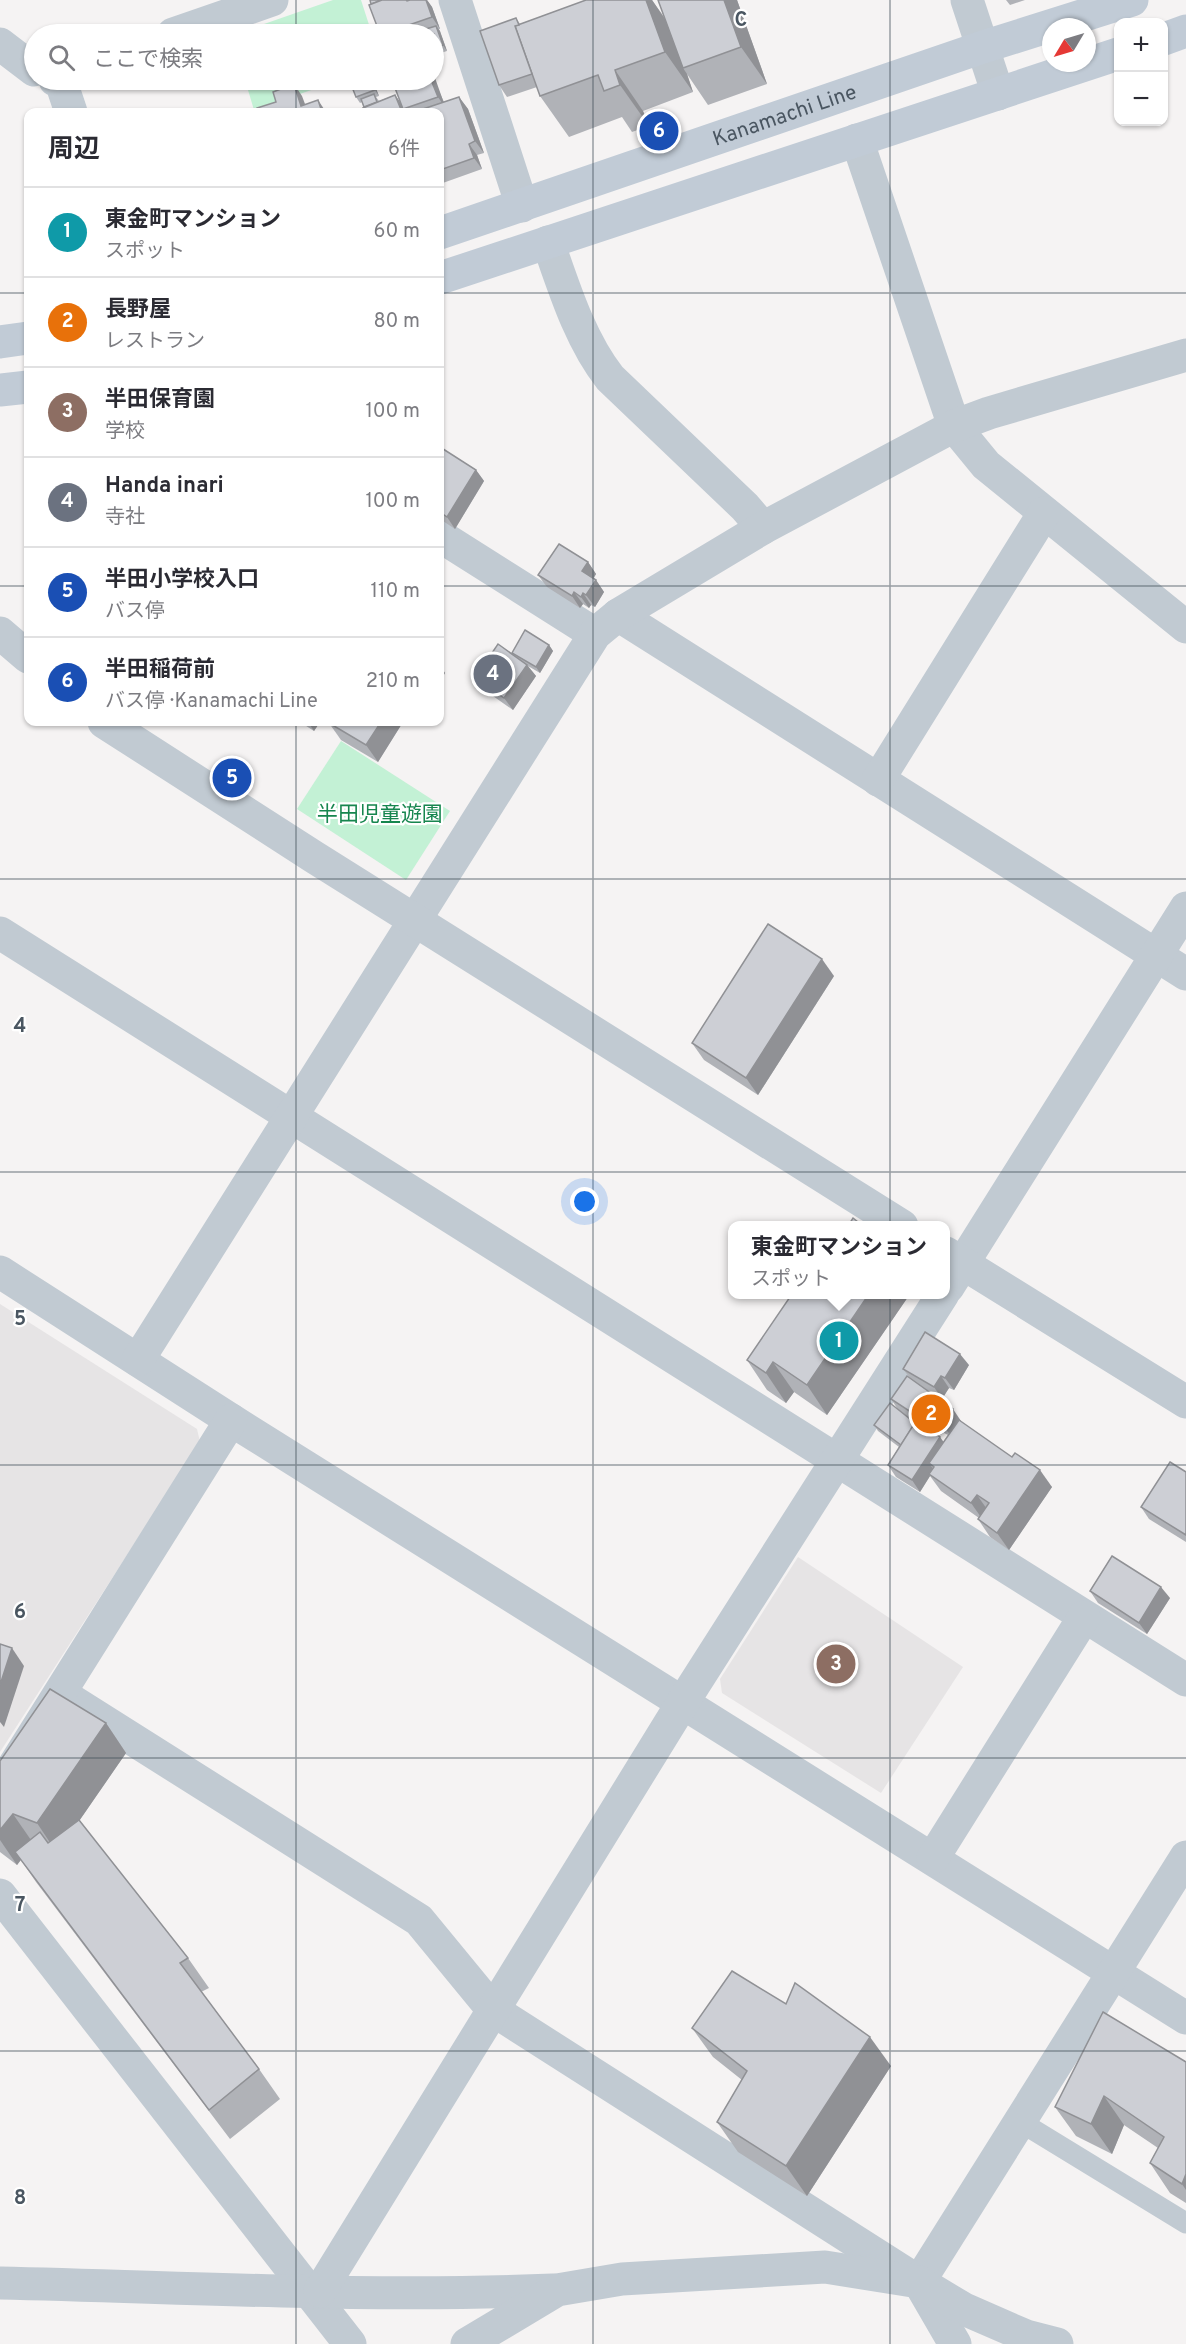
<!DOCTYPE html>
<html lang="ja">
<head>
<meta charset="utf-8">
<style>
	body { margin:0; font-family:Overpass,"Noto Sans JP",sans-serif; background:#f2f2f3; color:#2b2b33 }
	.controls { position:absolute; right:18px; top:18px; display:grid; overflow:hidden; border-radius:12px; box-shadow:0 2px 4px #0004 }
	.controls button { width:54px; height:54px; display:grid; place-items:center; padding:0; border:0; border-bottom:2px solid #e1e1e2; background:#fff; color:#2b2b33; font:30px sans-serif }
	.compass { position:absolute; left:1042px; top:18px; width:54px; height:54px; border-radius:50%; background:#fff; box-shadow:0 2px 4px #0004; rotate:232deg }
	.you { position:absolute; left:585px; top:1202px; width:21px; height:21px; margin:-15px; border:4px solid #fff; border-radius:50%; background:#1a73e8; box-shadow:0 0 0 9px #1a73e833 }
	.badge { display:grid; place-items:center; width:39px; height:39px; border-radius:50%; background:#0b8043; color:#fff; font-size:20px; font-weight:700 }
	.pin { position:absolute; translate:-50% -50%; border:3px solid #fff; box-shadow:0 2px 6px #0006 }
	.popup { position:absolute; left:728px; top:1221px; width:222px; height:78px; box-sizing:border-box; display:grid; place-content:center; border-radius:12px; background:#fff; filter:drop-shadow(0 2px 4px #0005); font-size:20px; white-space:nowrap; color:#7c7c81 }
	.popup b { font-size:22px; color:#2b2b33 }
	.popup::after { content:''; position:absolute; left:50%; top:100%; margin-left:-12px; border:12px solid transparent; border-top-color:#fff }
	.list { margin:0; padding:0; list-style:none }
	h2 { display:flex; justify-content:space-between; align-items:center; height:78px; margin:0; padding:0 24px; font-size:26px }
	h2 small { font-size:20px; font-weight:400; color:#7c7c81 }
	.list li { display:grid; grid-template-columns:39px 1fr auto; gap:18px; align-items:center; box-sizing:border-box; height:90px; padding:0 24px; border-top:2px solid #e1e1e2 }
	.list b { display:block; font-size:22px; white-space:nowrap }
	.list p { margin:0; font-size:20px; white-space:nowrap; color:#7c7c81 }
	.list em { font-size:20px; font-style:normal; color:#7c7c81 }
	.icon { flex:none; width:33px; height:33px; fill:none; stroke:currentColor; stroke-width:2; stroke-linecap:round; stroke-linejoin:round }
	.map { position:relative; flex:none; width:1186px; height:2344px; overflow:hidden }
	.search { position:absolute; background:#fff; box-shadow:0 2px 4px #0004; left:24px; top:24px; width:420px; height:66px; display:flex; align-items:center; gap:15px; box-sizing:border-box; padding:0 21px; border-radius:33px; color:#7c7c81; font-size:22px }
	.panel { position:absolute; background:#fff; box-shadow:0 2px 4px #0004; left:24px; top:108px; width:420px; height:618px; border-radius:12px }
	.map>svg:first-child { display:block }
	.education { fill:#e6e4e5 }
	.green { fill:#c3f1d5 }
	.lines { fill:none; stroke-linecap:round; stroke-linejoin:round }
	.service { stroke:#c1cad2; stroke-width:21 }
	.minor { stroke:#c1cad2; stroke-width:33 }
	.tertiary { stroke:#c1cad2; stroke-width:33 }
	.secondary { stroke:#c1cbd6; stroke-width:33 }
	.wall { fill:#b0b2b7; fill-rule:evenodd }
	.shaded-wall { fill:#909195 }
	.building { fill:#cdcfd5; stroke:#909195; stroke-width:1.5 }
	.grid { fill:none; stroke:#4a5661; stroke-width:1.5; stroke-opacity:0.55 }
	.labels { text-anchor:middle; stroke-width:4.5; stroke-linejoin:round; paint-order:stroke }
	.street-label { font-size:21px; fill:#4a5661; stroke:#fff }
	.park-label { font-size:21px; fill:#17864f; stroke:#fff }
	.grid-label { font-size:20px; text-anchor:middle; font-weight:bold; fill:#4a5661; stroke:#fff; stroke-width:4.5; stroke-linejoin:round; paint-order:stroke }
</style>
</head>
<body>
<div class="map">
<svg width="1186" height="2344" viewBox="0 0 1186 2344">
	<rect width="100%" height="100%" fill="#f5f3f3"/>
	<!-- education -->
	<g class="education">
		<path d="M0 1304 197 1429 200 1442 0 1752Z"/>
		<path d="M798 1557 963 1667 881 1793 722 1693 720 1679Z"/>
	</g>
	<!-- green -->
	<g class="green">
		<path d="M333 0H361L372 34H235Z"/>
		<path d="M245 80H340L254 110Z"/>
		<path d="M341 741 450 811 406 880 297 809Z"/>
	</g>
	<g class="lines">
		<!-- service -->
		<path class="service" d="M1019 2121 1186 2223"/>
		<!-- minor -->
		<g class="minor">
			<path d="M455 0 522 206"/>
			<path d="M967 0 998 94"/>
			<path d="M173 34 272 0"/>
			<path d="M0 44 34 70"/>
			<path d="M55 80 61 82 71 112"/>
			<path d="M857 140 954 426 986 465 1186 627"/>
			<path d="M548 242C564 288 580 340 610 378L745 507 763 528"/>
			<path d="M440 536 595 634"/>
			<path d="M618 615 1186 974"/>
			<path d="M878 780 1044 513"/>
			<path d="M0 933 1186 1680"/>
			<path d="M0 1272 231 1420 1186 2018"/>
			<path d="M948 1287 1186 908"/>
			<path d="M138 1360 595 634 618 615 763 528 954 426 989 413 1186 355"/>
			<path d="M61 1694 419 1920 493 2010 919 2282 955 2344"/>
			<path d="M0 1788 231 1420"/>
			<path d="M933 1858 1084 1617"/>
			<path d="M0 1895 350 2344"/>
			<path d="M919 2282 1186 1857"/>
			<path d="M0 2283C184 2287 369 2298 553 2290"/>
			<path d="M320 2291 683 1702 943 1294"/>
			<path d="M467 2344 557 2290 622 2279 825 2267 919 2282 964 2309 1026 2336 1057 2344"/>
		</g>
		<!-- tertiary -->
		<g class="tertiary">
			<path d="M0 633 28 657"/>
			<path d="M104 722 314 857 902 1226"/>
			<path d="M946 1253 1186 1402"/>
		</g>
		<!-- secondary -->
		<g class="secondary">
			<path d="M1164 39 1186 31"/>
			<path id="s1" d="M440 233 983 47 1132 0"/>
			<path d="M440 278 1118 54"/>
			<path d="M0 342 28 338"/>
			<path d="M0 390 28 387"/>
		</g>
	</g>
	<!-- wall -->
	<g class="wall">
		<path d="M370 0H427L432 7 440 29H439L447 51 434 55V34H380Z"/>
		<path d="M586 0H652L664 17 658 0H737L767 84 708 105 687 74 693 92 643 111 649 126 632 132 622 117 569 137 540 96 537 87 507 97 499 85 516 18 520 24Z"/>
		<path d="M1006 0H1025L1010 5Z"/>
		<path d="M434 80 444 102 459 97 468 109 484 153 477 155 482 169 440 184V112H365L362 102 360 103 356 97 373 81 379 96 376 97 379 101 395 95 400 102Z"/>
		<path d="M440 447 476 470 484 481 455 529 440 519Z"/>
		<path d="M588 562 596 574 594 578 596 580 604 592 595 607 591 605 589 608 583 604 580 608 547 587 538 575Z"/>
		<path d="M549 645 553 651 540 673 528 666 536 676 513 710 483 689 475 678 513 654 512 653Z"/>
		<path d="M300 722H320L314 731Z"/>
		<path d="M330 722H403L378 762 341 740 329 723Z"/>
		<path d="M834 976 758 1095 704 1060 692 1043Z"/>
		<path d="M792 1294H910L827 1415 794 1392 786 1403 767 1390 747 1360Z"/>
		<path d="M969 1365 954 1390 949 1388 942 1399 922 1387 961 1421V1422L1052 1487 1009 1550 990 1537 978 1519 979 1518 941 1491 930 1476 920 1492 896 1477 888 1465 899 1447 878 1431 874 1425 899 1411 891 1399 910 1378 903 1369ZM944 1433 948 1435 943 1442 938 1436Z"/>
		<path d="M1186 1472V1542L1149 1519 1141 1507Z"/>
		<path d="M1090 1591 1170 1598 1147 1634 1098 1603Z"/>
		<path d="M106 1723 126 1753 79 1821 188 1958 209 1988 201 1992 259 2069 280 2099 230 2139 36 1882 21 1860 17 1865 0 1852V1761Z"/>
		<path d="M692 2028 891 2066 807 2196 738 2152 717 2122 742 2080 713 2057Z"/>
		<path d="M1186 2062V2203L1170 2193 1150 2163 1158 2148 1124 2125 1112 2154 1076 2136 1055 2107Z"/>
	</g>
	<!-- shaded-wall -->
	<g class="shaded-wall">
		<path d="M426 0H427L432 7 440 29 432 17Z"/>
		<path d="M646 0H652L667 22 683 68 687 74 693 92 665 52Z"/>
		<path d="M724 0H737L767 84 741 47Z"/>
		<path d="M436 26 440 31 447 51 443 45Z"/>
		<path d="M615 70 643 111 649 126 620 85Z"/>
		<path d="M434 75 446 109 438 97 431 80H434Z"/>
		<path d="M371 80 373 81 379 96 375 90Z"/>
		<path d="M294 84 302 96 308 112 301 106Z"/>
		<path d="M395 95 403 106V109L405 112H402Z"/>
		<path d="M459 97 468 109 484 153 475 141Z"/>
		<path d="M318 100 326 112H322Z"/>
		<path d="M469 144 477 155 482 169 474 158Z"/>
		<path d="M476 470 484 481 455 529 447 517Z"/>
		<path d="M588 562 596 574 590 583 582 571Z"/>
		<path d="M596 580 604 592 595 607 586 595Z"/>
		<path d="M574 592 583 604 580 608 572 596Z"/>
		<path d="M583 593 591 605 589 608 581 597Z"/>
		<path d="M549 645 553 651 540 673 536 667Z"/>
		<path d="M440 665 445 673 440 682Z"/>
		<path d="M527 665 536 676 513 710 504 698Z"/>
		<path d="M308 722H320L314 731Z"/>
		<path d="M381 722H403L378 762 366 745Z"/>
		<path d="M822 959 834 976 758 1095 746 1078Z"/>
		<path d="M869 1294H910L827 1415 807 1385Z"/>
		<path d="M960 1354 969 1365 954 1390 945 1378Z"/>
		<path d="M773 1362 794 1392 786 1403 766 1373Z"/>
		<path d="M941 1376 949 1388 942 1399 934 1387Z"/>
		<path d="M953 1409 961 1421 951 1436 942 1424Z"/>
		<path d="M940 1437 948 1448 934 1467 929 1463 934 1470 929 1474 930 1476 920 1492 912 1480Z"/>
		<path d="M1040 1470 1052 1487 1009 1550 997 1533Z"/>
		<path d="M977 1495 989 1512 983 1520 971 1503Z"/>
		<path d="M1161 1587 1170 1598 1147 1634 1139 1623Z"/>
		<path d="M12 1648 24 1666 4 1727 0 1722V1685Z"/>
		<path d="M106 1723 126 1753 57 1853 37 1823Z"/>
		<path d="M13 1814 33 1843 17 1865 0 1840V1830Z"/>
		<path d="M870 2037 891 2066 807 2196 786 2166Z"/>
		<path d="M1104 2096 1124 2125 1112 2154 1091 2124Z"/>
		<path d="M1186 2174V2190L1182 2184Z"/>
	</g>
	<!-- building -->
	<g class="building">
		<path d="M370 0H382L371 4Z"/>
		<path d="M382 0H406L407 1 410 0H426L432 17 383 34H380L369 5Z"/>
		<path d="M586 0H646L665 52 615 70 620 85 604 91 598 75 540 96 515 26Z"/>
		<path d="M658 0H724L741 47 683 68Z"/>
		<path d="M516 18 519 25 515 26 532 74 499 85 480 31Z"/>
		<path d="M436 26 443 45 434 48V34H409Z"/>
		<path d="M356 80H371L375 90 356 97 350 82Z"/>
		<path d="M392 80H431L438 97 403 109Z"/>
		<path d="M294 84 301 106 318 100 322 112H258L257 108 276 102 273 92Z"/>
		<path d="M374 94 377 102 364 107 361 99Z"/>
		<path d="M395 95 402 112H365L363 108Z"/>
		<path d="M459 97 475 141 469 144 474 158 440 170V112H414Z"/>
		<path d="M27 424H28V467Z"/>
		<path d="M440 447 476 470 447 517 440 512Z"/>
		<path d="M559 544 588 562 582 571 596 580 586 595 583 593 581 597 574 592 572 596 538 575Z"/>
		<path d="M525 630 549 645 536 667 512 653Z"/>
		<path d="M498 644 527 665 504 698 475 678Z"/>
		<path d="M330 722H381L366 745 329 723Z"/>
		<path d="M768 924 822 959 746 1078 692 1043Z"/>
		<path d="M853 1218 863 1226H848Z"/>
		<path d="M792 1294H869L807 1385 773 1362 766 1373 747 1360Z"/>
		<path d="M925 1332 960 1354 945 1378 941 1376 934 1387 903 1369Z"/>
		<path d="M907 1376 953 1409 942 1424 935 1421 929 1424 891 1399Z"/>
		<path d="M890 1403 915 1423 901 1445 874 1425Z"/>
		<path d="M959 1420 1012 1457 1015 1453 1040 1470 997 1533 978 1519 989 1503 977 1495 971 1503 929 1474 934 1467 929 1463Z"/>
		<path d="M916 1421 940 1437 912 1480 888 1465Z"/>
		<path d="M1170 1462 1186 1472V1535L1141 1507Z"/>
		<path d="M1112 1556 1161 1587 1139 1623 1090 1591Z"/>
		<path d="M0 1644 12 1648 0 1685Z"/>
		<path d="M50 1689 106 1723 37 1823 13 1814 0 1830V1761Z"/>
		<path d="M79 1820 188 1958 180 1963 259 2069 209 2110 15 1852 40 1832 48 1843Z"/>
		<path d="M732 1971 786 2004 795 1983 870 2037 786 2166 717 2122 747 2071 692 2028Z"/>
		<path d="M1103 2012 1186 2062V2174L1182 2184 1150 2163 1164 2137 1104 2096 1091 2124 1055 2107Z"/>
	</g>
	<!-- grid -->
	<path class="grid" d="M296 0V34M593 0V2344M890 0V2344M296 80V112M0 293H28M440 293H1186M0 586H28M440 586H1186M296 722V2344M0 879H1186M0 1172H1186M0 1465H1186M0 1758H1186M0 2051H1186"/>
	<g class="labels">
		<!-- street labels -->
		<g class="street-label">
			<text dy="7" stroke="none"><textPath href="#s1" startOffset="364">Kanamachi Line</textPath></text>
		</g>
		<!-- park labels -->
		<g class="park-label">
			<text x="380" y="821">半田児童遊園</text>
		</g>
	</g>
	<g class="grid-label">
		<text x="741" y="26">C</text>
		<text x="20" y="1032">4</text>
		<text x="20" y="1325">5</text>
		<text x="20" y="1618">6</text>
		<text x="20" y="1911">7</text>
		<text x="20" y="2204">8</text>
	</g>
</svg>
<div class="controls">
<button>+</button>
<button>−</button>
</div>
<svg class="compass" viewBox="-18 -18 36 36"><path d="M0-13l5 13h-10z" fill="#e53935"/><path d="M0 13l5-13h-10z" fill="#7c7c81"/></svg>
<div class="you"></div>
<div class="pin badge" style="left:839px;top:1341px;background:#0f9aa8">1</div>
<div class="popup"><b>東金町マンション</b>スポット</div>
<div class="pin badge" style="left:931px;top:1414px;background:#e8710a">2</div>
<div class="pin badge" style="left:836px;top:1664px;background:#8d6e63">3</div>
<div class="pin badge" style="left:493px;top:674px;background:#6b7280">4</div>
<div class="pin badge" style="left:232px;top:778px;background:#1a4fb4">5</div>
<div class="pin badge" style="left:659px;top:131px;background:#1a4fb4">6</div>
<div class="search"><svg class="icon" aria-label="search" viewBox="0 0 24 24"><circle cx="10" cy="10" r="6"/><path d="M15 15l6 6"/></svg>ここで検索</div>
<section class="panel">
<h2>周辺<small>6件</small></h2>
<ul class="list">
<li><span class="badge" style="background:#0f9aa8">1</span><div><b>東金町マンション</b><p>スポット</p></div><em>60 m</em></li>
<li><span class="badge" style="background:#e8710a">2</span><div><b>長野屋</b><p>レストラン</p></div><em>80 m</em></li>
<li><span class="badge" style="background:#8d6e63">3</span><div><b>半田保育園</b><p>学校</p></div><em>100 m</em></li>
<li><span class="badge" style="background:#6b7280">4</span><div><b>Handa inari</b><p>寺社</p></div><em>100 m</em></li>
<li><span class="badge" style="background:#1a4fb4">5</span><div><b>半田小学校入口</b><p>バス停</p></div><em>110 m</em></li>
<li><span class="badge" style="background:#1a4fb4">6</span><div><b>半田稲荷前</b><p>バス停 · Kanamachi Line</p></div><em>210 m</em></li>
</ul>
</section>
</div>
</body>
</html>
